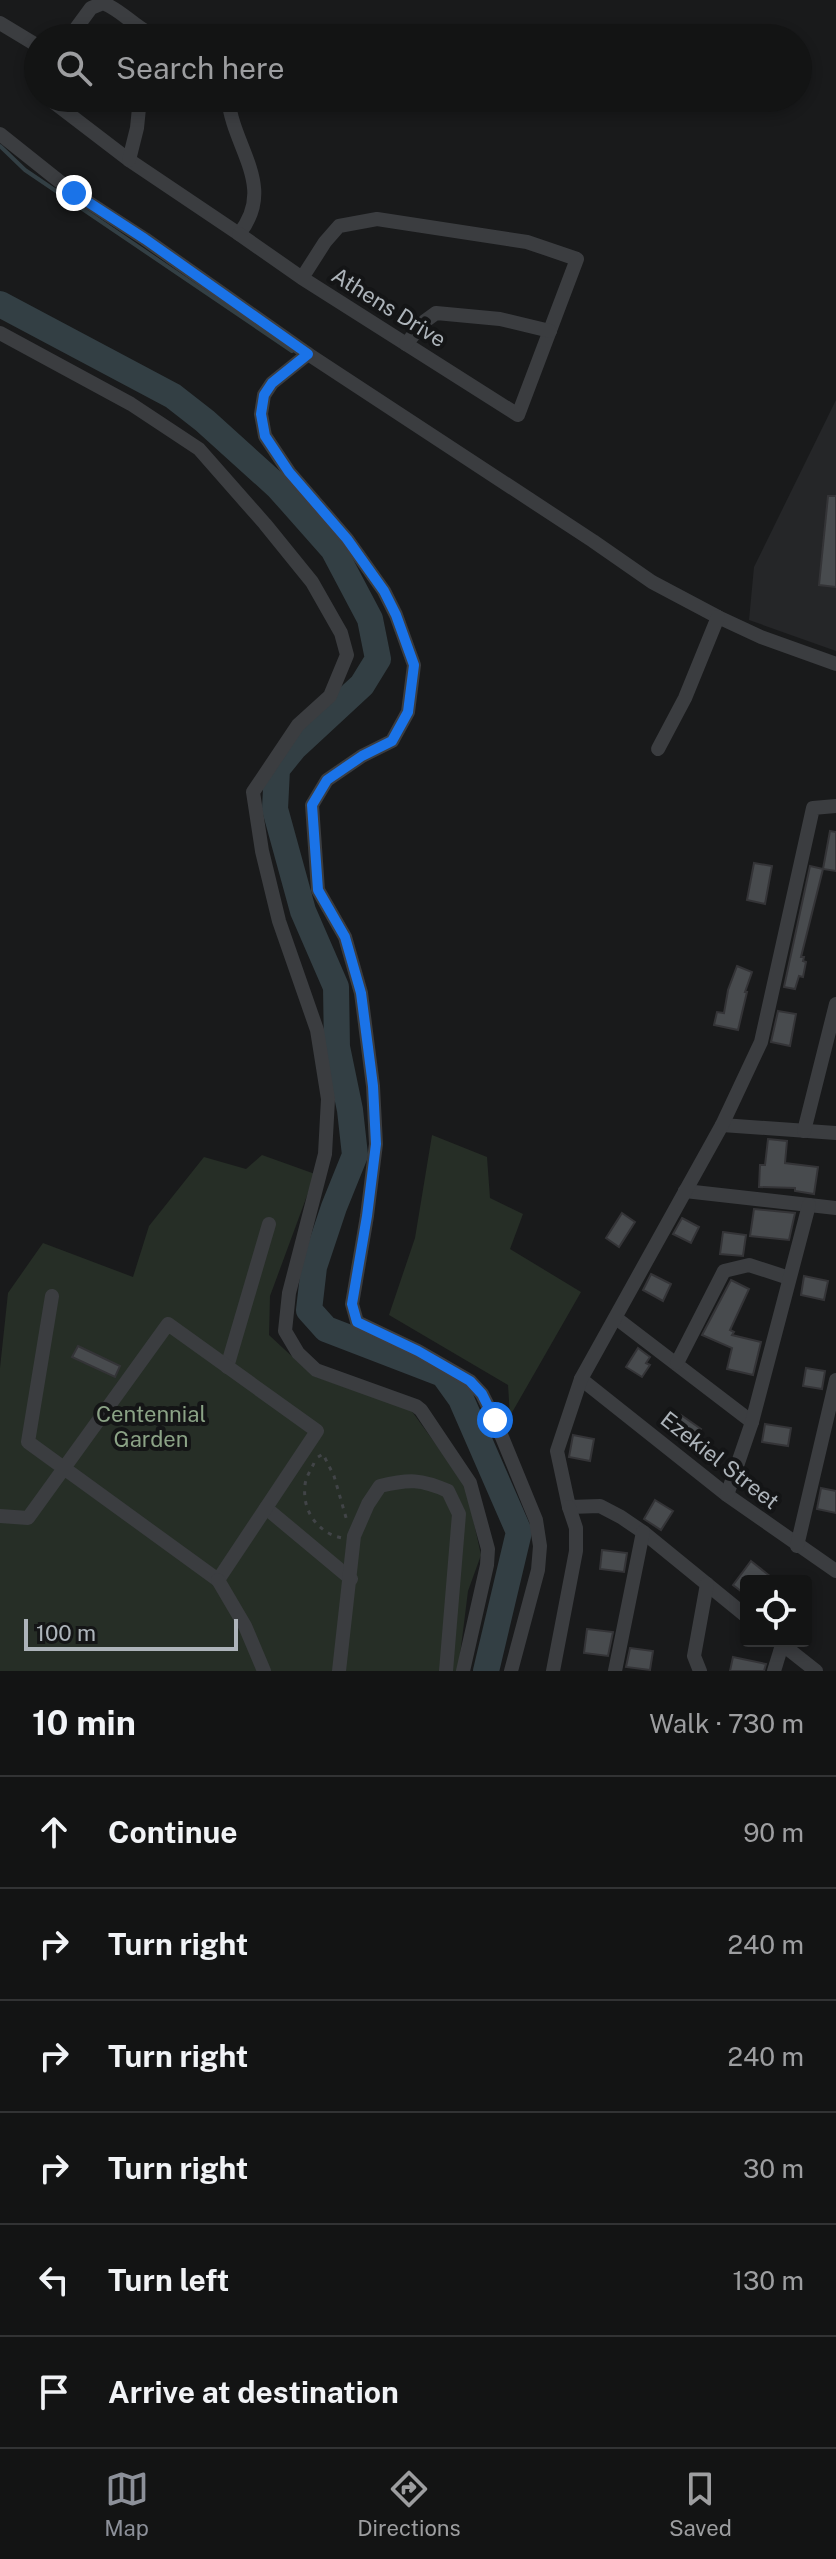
<!DOCTYPE html>
<html lang="en">
<head>
<meta charset="utf-8">
<style>
	body { margin:0; font-family:"Public Sans",sans-serif; background:#202122; color:#f1f3f6 }
	.controls { position:absolute; right:24px; bottom:24px; display:grid; overflow:hidden; border-radius:8px; box-shadow:0 4px 12px #0003 }
	.controls button { width:72px; height:72px; display:grid; place-items:center; padding:0; border:0; border-bottom:2px solid #323334; background:#131414; color:#f1f3f6; font:40px sans-serif }
	.scale { position:absolute; left:24px; bottom:20px; width:214px; box-sizing:border-box; padding-left:8px; border:4px solid #adb4ba; border-top:0; font-size:22px; line-height:28px; white-space:nowrap; color:#adb4ba; -webkit-text-stroke:6px #141516; paint-order:stroke }
	.stop { position:absolute; width:24px; height:24px; margin:-18px; border:6px solid #1a73e8; border-radius:50%; background:#fff }
	.stop.end { background:#1a73e8; border-color:#fff; box-shadow:0 2px 8px #0008 }
	.list { margin:0; padding:0; list-style:none }
	h2 { display:flex; justify-content:space-between; align-items:center; height:104px; margin:0; padding:0 32px; font-size:34px }
	h2 small { font-size:26px; font-weight:400; color:#9d9ea0 }
	.list li { display:grid; grid-template-columns:52px 1fr auto; gap:24px; align-items:center; box-sizing:border-box; height:112px; padding:0 32px; border-top:2px solid #323334 }
	.list b { display:block; font-size:30px; white-space:nowrap }
	.list em { font-size:26px; font-style:normal; color:#9d9ea0 }
	.icon { flex:none; width:44px; height:44px; fill:none; stroke:currentColor; stroke-width:2; stroke-linecap:round; stroke-linejoin:round }
	.map { position:relative; flex:none; width:836px; height:1671px; overflow:hidden }
	.search { position:absolute; background:#131414; box-shadow:0 4px 12px #0003; left:24px; right:24px; top:24px; height:88px; display:flex; align-items:center; gap:20px; box-sizing:border-box; padding:0 28px; border-radius:44px; color:#9d9ea0; font-size:30px }
	.sheet { height:776px; background:#131414 }
	nav { display:flex; justify-content:space-around; align-items:center; box-sizing:border-box; height:112px; border-top:2px solid #323334; background:#131414; font-size:22px; color:#9d9ea0 }
	nav a { display:grid; justify-items:center; gap:4px }
	nav .on { color:#8c9099 }
	.map>svg:first-child { display:block }
	.built { fill:#252628 }
	.green { fill:#262e26 }
	.lines { fill:none; stroke-linecap:round; stroke-linejoin:round }
	.stream { stroke:#333f44; stroke-width:4 }
	.river { stroke:#333f44; stroke-width:26 }
	.building { fill:#484b4e; stroke:#343437; stroke-width:2 }
	.path { stroke:#414447; stroke-width:3; stroke-dasharray:4 6; stroke-linecap:butt }
	.minor { stroke:#3b3d40; stroke-width:14 }
	.route { stroke:#1a73e8; stroke-width:10 }
	.labels { text-anchor:middle; stroke-width:8; stroke-linejoin:round; paint-order:stroke }
	.street-label { font-size:22px; fill:#adb4ba; stroke:#141516 }
	.park-label { font-size:22px; fill:#8ba386; stroke:#141516 }
</style>
</head>
<body>
<div class="map">
<svg width="836" height="1671" viewBox="0 0 836 1671">
	<rect width="100%" height="100%" fill="#191a1b"/>
	<!-- built -->
	<path class="built" d="M836 400V651L749 620 754 567Z"/>
	<!-- green -->
	<g class="green">
		<path d="M432 1135 487 1157 490 1198 523 1214 510 1249 581 1292 510 1416 508 1385 389 1315 415 1238Z"/>
		<path d="M262 1155 315 1174 270 1296 269 1335 313 1376 411 1410 466 1486 481 1555 468 1591 458 1671H0V1368L8 1293 43 1243 133 1277 149 1226 204 1157 246 1169Z"/>
	</g>
	<g class="lines">
		<!-- stream -->
		<path class="stream" d="M0 146 25 170 292 351"/>
		<!-- river -->
		<path class="river" d="M0 304 173 396 205 421 278 487 333 549 370 619 378 659 362 685 294 748 277 769 275 809 303 911 336 987 337 1047 350 1110 355 1155 334 1207 314 1267 309 1310 326 1329 443 1374 461 1399 519 1532 486 1671"/>
	</g>
	<!-- building -->
	<g class="building">
		<path d="M828 496H836V587L819 585Z"/>
		<path d="M830 831 836 832V871L823 869Z"/>
		<path d="M754 863 772 866 765 904 747 900Z"/>
		<path d="M810 866 823 869 801 957H804L803 961 806 962 803 977 799 976 795 989 784 987Z"/>
		<path d="M737 966 752 972 745 992H747L738 1030 714 1025 717 1012 724 1013 728 990Z"/>
		<path d="M778 1011 796 1014 790 1046 771 1042Z"/>
		<path d="M768 1139 787 1141 785 1163 818 1167 814 1194 795 1191V1188L759 1187 760 1165H765Z"/>
		<path d="M754 1209 795 1213 789 1240 750 1236Z"/>
		<path d="M622 1213 635 1222 619 1247 606 1238Z"/>
		<path d="M682 1218 699 1227 691 1243 673 1234Z"/>
		<path d="M723 1232 746 1235 743 1256 720 1254Z"/>
		<path d="M651 1274 671 1284 663 1301 643 1290Z"/>
		<path d="M804 1276 828 1281 824 1300 801 1295Z"/>
		<path d="M731 1280 749 1289 730 1330 734 1332 732 1335 761 1342 753 1375 727 1369 732 1348 702 1335Z"/>
		<path d="M78 1346 120 1366 115 1377 72 1357Z"/>
		<path d="M638 1348 650 1357 646 1363 650 1365 642 1377 626 1367Z"/>
		<path d="M806 1368 825 1371 822 1389 803 1386Z"/>
		<path d="M681 1415 701 1429 690 1445 670 1432Z"/>
		<path d="M765 1424 791 1428 788 1446 762 1442Z"/>
		<path d="M573 1435 594 1439 590 1461 569 1457Z"/>
		<path d="M821 1488 836 1491V1513L817 1509Z"/>
		<path d="M655 1500 673 1511 661 1530 644 1519Z"/>
		<path d="M602 1550 627 1553 624 1572 600 1569Z"/>
		<path d="M751 1561 776 1581H746V1595L733 1585Z"/>
		<path d="M587 1629 613 1632 608 1656 584 1653Z"/>
		<path d="M630 1648 653 1651 650 1670 626 1667Z"/>
		<path d="M733 1657 766 1664 764 1671H730Z"/>
	</g>
	<g class="lines">
		<!-- path -->
		<g class="path">
			<path d="M318 1457 323 1454 334 1476 347 1521"/>
			<path d="M314 1463C311 1470 305 1478 305 1486 302 1511 318 1533 342 1538"/>
		</g>
		<!-- minor -->
		<g class="minor">
			<path d="M0 23 38 46"/>
			<path d="M69 38 91 8 103 3C126 12 140 35 165 38"/>
			<path d="M48 98 129 160 239 234C277 186 233 149 228 98"/>
			<path d="M0 134 74 193 145 239 308 354 593 541 652 582 718 617 761 637 836 664"/>
			<path d="M129 160 137 128 140 98"/>
			<path d="M239 234 302 278 518 415 577 259 527 242 377 219 339 226 325 242 302 278"/>
			<path d="M0 333 131 404 199 449 265 524 312 582 341 633 347 655 330 696 298 725 253 792 262 851 279 921 317 1030 328 1099 325 1154 289 1293 285 1331 298 1353 316 1370 416 1406 421 1410 470 1483 488 1549 487 1565 463 1671"/>
			<path d="M406 344 425 321 436 313 500 319 550 331"/>
			<path d="M308 354 272 383 264 395 261 414 265 436 289 472 347 539 384 591 396 615 414 665 408 712 392 741 362 756 327 780 312 805 318 890 345 937 361 993 373 1086 376 1144 367 1216 352 1304 357 1322 418 1351 470 1381 482 1394 495 1420 536 1520 540 1546 538 1570 511 1671"/>
			<path d="M658 749 685 698 718 617"/>
			<path d="M722 1125 836 1133"/>
			<path d="M804 1131 836 1004"/>
			<path d="M685 1191 836 1208"/>
			<path d="M616 1318 752 1422"/>
			<path d="M677 1363 724 1271 749 1265 789 1278"/>
			<path d="M227 1367 269 1224"/>
			<path d="M581 1379 727 1495 836 1571"/>
			<path d="M727 1495 752 1422 809 1205"/>
			<path d="M266 1508 351 1579"/>
			<path d="M0 1516 28 1518 168 1324 317 1431 218 1580 28 1442 52 1296"/>
			<path d="M797 1546 836 1380"/>
			<path d="M218 1580 245 1626 264 1671"/>
			<path d="M746 1616 643 1532 621 1517 600 1506 569 1507 557 1451 581 1379 722 1125 761 1042 813 808 836 806"/>
			<path d="M778 1641 816 1671"/>
			<path d="M339 1671 354 1536 368 1504 380 1486C409 1479 421 1479 448 1491L459 1514 446 1671"/>
			<path d="M553 1671 576 1551V1528L569 1507"/>
			<path d="M615 1671 643 1532"/>
			<path d="M700 1671 694 1656 707 1584"/>
			<path d="M774 1671 782 1645"/>
		</g>
	</g>
	<g class="lines">
		<!-- route -->
		<path class="route" d="M74 193 145 239 308 354 272 383 264 395 261 414 265 436 289 472 347 539 384 591 396 615 414 665 408 712 392 741 362 756 327 780 312 805 318 890 345 937 361 993 373 1086 376 1144 367 1216 352 1304 357 1322 418 1351 470 1381 482 1394 495 1420"/>
	</g>
	<g class="labels">
		<!-- street labels -->
		<g class="street-label">
			<text transform="translate(389 307) rotate(32)" y="8">Athens Drive</text>
			<text transform="translate(720 1460) rotate(38)" y="8">Ezekiel Street</text>
		</g>
		<!-- park labels -->
		<g class="park-label">
			<text x="151" y="1422">Centennial<tspan x="151" dy="25">Garden</tspan></text>
		</g>
	</g>
</svg>
<div class="controls">
<button><svg class="icon" aria-label="locate" viewBox="0 0 24 24"><circle cx="12" cy="12" r="6"/><path d="M12 2v4M12 18v4M2 12h4M18 12h4"/></svg></button>
</div>
<div class="scale">100 m</div>
<div class="stop" style="left:495px;top:1420px"></div>
<div class="stop end" style="left:74px;top:193px"></div>
<div class="search"><svg class="icon" aria-label="search" viewBox="0 0 24 24"><circle cx="10" cy="10" r="6"/><path d="M15 15l6 6"/></svg>Search here</div>
</div>
<section class="sheet">
<h2>10 min<small>Walk · 730 m</small></h2>
<ul class="list">
<li><svg class="icon" aria-label="ahead" viewBox="0 0 24 24"><path d="M12 20V5M6 11l6-6 6 6"/></svg><div><b>Continue</b></div><em>90 m</em></li>
<li><svg class="icon" aria-label="right" viewBox="0 0 24 24"><path d="M7 20v-9h11M14 6l5 5-5 5"/></svg><div><b>Turn right</b></div><em>240 m</em></li>
<li><svg class="icon" aria-label="right" viewBox="0 0 24 24"><path d="M7 20v-9h11M14 6l5 5-5 5"/></svg><div><b>Turn right</b></div><em>240 m</em></li>
<li><svg class="icon" aria-label="right" viewBox="0 0 24 24"><path d="M7 20v-9h11M14 6l5 5-5 5"/></svg><div><b>Turn right</b></div><em>30 m</em></li>
<li><svg class="icon" aria-label="left" viewBox="0 0 24 24"><path d="M17 20v-9H6M10 6l-5 5 5 5"/></svg><div><b>Turn left</b></div><em>130 m</em></li>
<li><svg class="icon" aria-label="arrive" viewBox="0 0 24 24"><path d="M6 21V4h12l-3 4 3 4H6"/></svg><div><b>Arrive at destination</b></div></li>
</ul>
</section>
<nav>
<a class="on"><svg class="icon" aria-label="map" viewBox="0 0 24 24"><path d="M3 6l6-2 6 2 6-2v14l-6 2-6-2-6 2zM9 4v14M15 6v14"/></svg>Map</a>
<a><svg class="icon" aria-label="directions" viewBox="0 0 24 24"><path d="M12 3l9 9-9 9-9-9zM9 14v-3h6M13 9l2 2-2 2"/></svg>Directions</a>
<a><svg class="icon" aria-label="saved" viewBox="0 0 24 24"><path d="M7 4h10v16l-5-4-5 4z"/></svg>Saved</a>
</nav>
</body>
</html>
